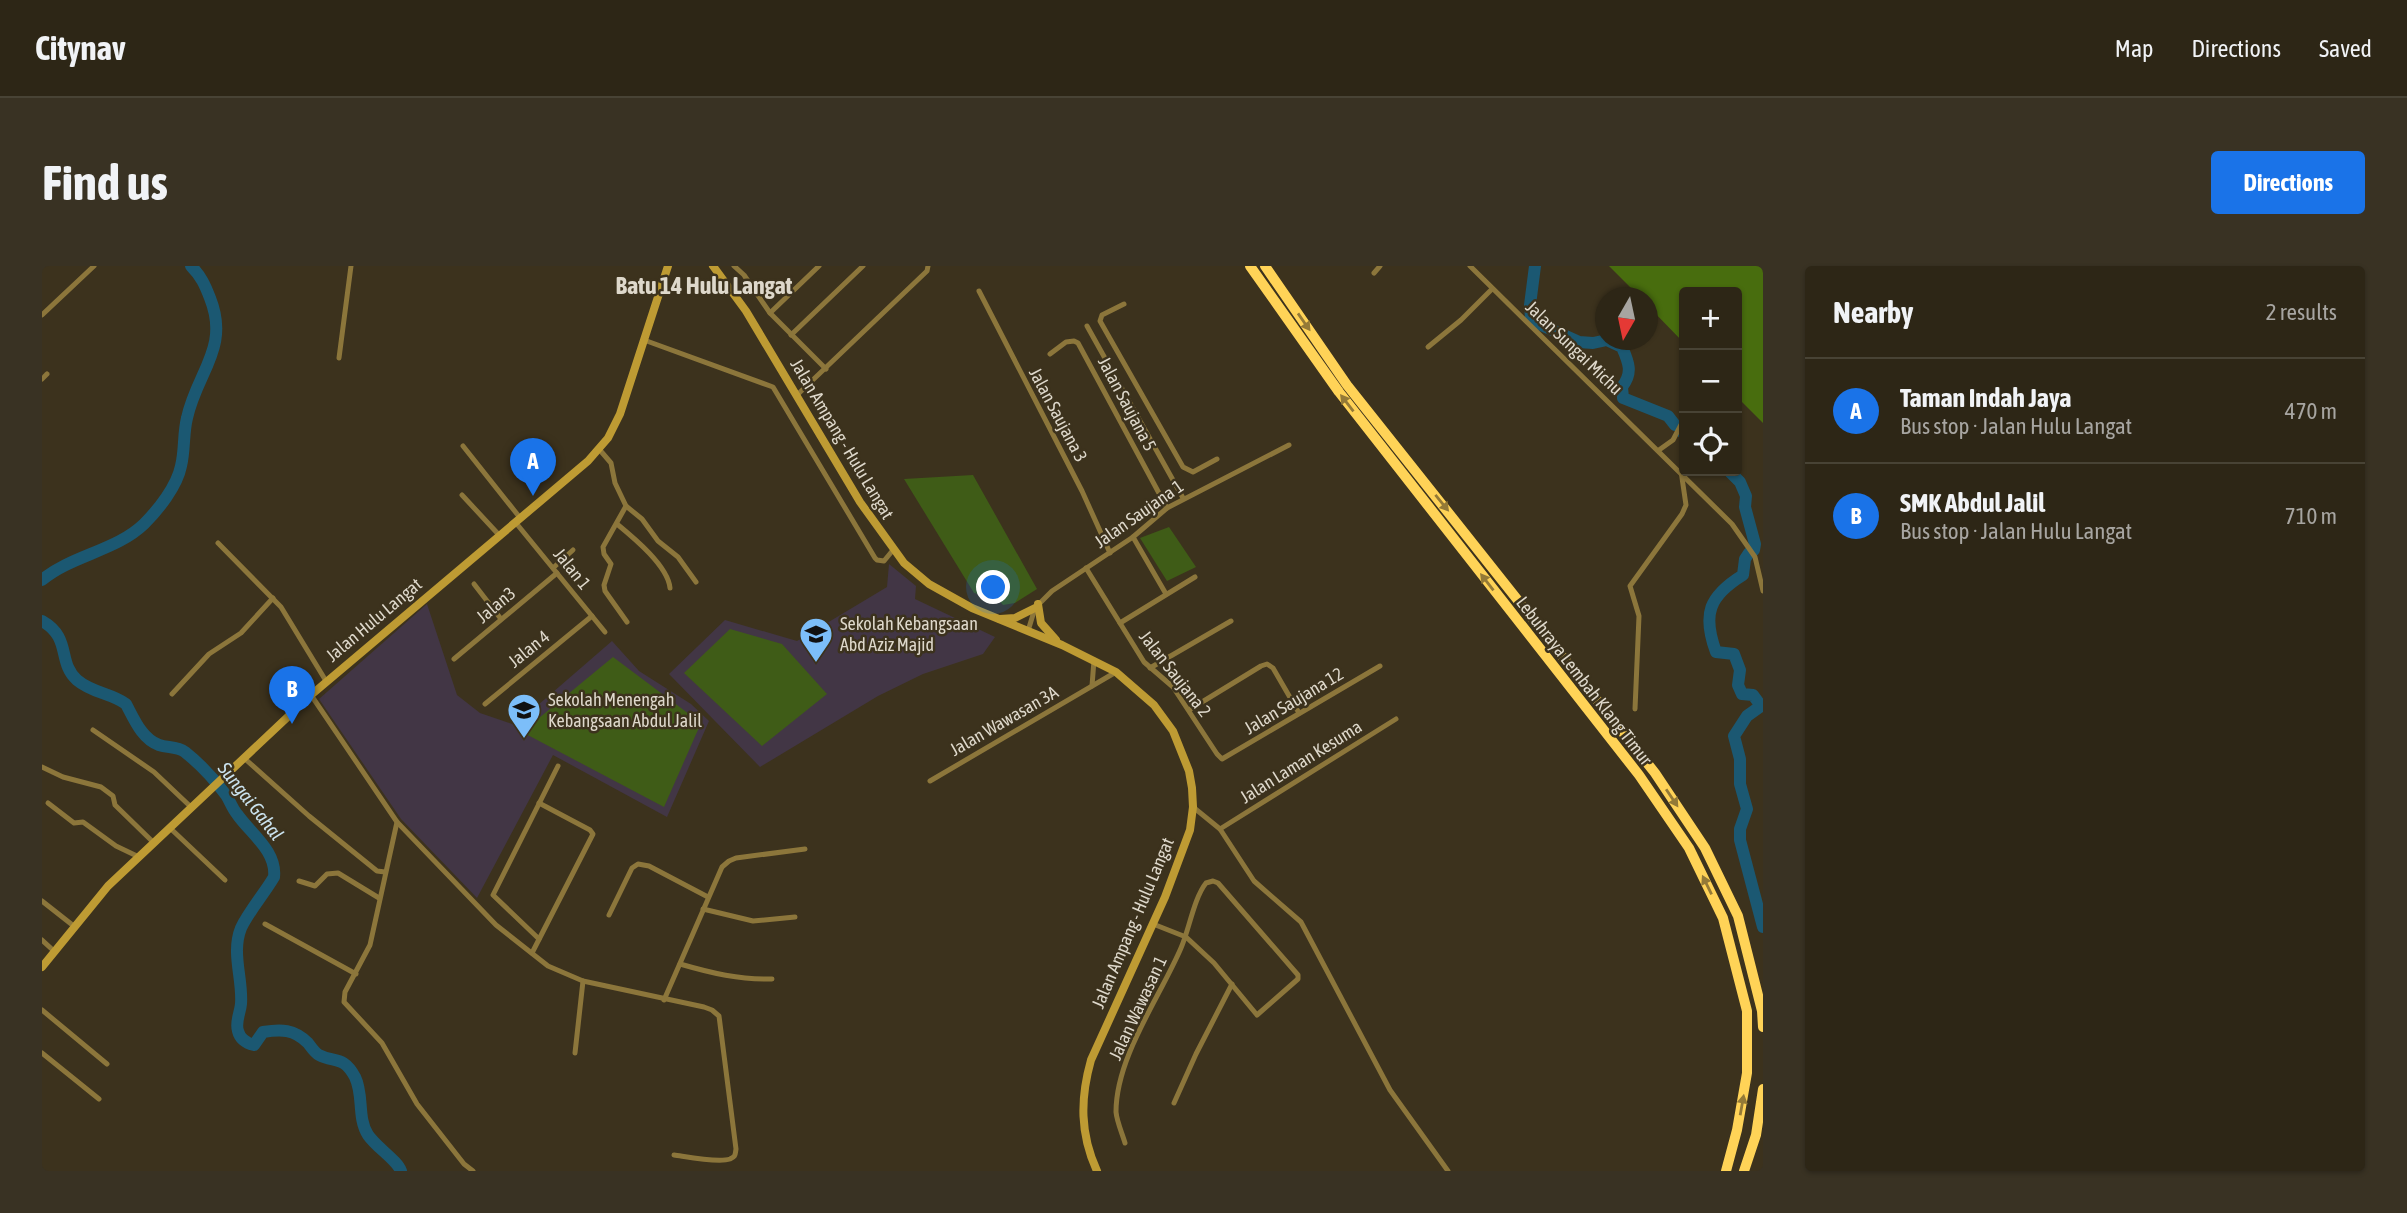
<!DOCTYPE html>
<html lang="en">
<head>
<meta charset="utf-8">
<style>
	body { margin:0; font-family:"Asap Condensed",sans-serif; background:#393223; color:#f1f3f6 }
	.controls { position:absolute; right:21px; top:21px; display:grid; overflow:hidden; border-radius:7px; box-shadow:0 2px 5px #0004 }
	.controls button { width:63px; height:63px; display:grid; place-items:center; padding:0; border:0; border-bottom:2px solid #484335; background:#2d2616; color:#f1f3f6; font:35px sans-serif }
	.compass { position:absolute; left:1553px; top:21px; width:63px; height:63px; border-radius:50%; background:#2d2616; box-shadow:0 2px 5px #0004; rotate:189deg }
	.you { position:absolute; left:952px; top:322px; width:24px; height:24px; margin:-18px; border:5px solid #fff; border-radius:50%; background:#1a73e8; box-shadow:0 0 0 10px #1a73e833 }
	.badge { display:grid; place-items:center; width:46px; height:46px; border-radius:50%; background:#1a73e8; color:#fff; font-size:23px; font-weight:700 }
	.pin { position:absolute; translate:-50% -58px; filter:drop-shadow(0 2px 4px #0008) }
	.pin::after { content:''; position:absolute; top:37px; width:24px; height:21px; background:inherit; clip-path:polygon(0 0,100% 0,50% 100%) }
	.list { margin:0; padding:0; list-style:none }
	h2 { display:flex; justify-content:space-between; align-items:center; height:91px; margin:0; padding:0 28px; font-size:30px }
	h2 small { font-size:23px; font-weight:400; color:#a7a5a1 }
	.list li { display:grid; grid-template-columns:46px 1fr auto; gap:21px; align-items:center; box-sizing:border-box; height:105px; padding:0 28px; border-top:2px solid #484335 }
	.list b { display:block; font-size:26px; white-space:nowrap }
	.list p { margin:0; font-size:23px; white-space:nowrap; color:#a7a5a1 }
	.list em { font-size:23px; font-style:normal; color:#a7a5a1 }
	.icon { flex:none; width:38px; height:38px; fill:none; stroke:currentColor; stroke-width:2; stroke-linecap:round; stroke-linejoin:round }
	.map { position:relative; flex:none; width:1721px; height:905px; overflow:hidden; border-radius:7px }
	header { display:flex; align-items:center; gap:42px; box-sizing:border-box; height:98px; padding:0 35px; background:#2d2616; border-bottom:2px solid #484335 }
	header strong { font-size:33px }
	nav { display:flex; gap:38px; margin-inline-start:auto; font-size:24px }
	.intro { display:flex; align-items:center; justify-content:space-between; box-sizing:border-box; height:168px; padding:0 42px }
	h1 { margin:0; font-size:49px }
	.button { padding:18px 32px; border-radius:7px; background:#1a73e8; color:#fff; font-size:24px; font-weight:700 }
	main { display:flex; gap:42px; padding:0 42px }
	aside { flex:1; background:#2d2616; border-radius:7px; box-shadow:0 2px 5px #0004 }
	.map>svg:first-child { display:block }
	.education { fill:#423645 }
	.green { fill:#3f5c17 }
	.forest { fill:#486d0e }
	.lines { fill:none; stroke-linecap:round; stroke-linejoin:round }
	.river { stroke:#1b5872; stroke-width:12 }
	.street { stroke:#8c763b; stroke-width:5 }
	.secondary { stroke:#be9b33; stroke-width:8 }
	.highway { stroke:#ffd357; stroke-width:10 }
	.oneway { fill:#947a37 }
	.labels { text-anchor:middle; stroke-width:5; stroke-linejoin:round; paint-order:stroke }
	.street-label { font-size:18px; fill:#ded8cb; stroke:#3c321d }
	.poi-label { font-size:18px; fill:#ded8cb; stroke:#3c321d; text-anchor:start }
	.water-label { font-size:19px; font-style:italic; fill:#cbe3ef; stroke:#3c321d }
	.district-label { font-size:24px; font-weight:bold; fill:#ded8cb; stroke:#3c321d }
</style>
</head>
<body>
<header>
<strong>Citynav</strong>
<nav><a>Map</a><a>Directions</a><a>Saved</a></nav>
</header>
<div class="intro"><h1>Find us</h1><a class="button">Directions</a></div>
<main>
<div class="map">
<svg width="1721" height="905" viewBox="0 0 1721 905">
	<rect width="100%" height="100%" fill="#3c321d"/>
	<!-- education -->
	<g class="education">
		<path d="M847 298 874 320 873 333 953 371 941 388 881 408 836 430 718 501 627 408 683 354 755 375 845 321Z"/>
		<path d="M385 338 415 429 438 447 473 459 570 375 597 405 649 438 667 455 625 551 511 489 435 632 359 553 277 433Z"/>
	</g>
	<!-- green -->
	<g class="green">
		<path d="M931 209 995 323 973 337 961 339 955 332 932 327 862 213Z"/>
		<path d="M1127 261 1154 301 1125 315 1098 272Z"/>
		<path d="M688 363 740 378 785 428 720 480 642 407Z"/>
		<path d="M571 391 659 457 622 541 480 466Z"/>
	</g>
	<!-- forest -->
	<path class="forest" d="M1567 0H1721V157L1695 131V26H1642V77L1606 40 1605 32 1598 31Z"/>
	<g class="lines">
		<!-- river -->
		<g class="river">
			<path d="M1493 0 1488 39 1489 52 1495 57 1537 76 1551 77 1565 74 1580 81C1587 97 1591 107 1580 121L1581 132 1626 150 1633 159"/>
			<path d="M1640 166 1642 167"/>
			<path d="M1687 205 1698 216 1704 230 1703 241 1713 278 1712 284"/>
			<path d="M1707 287 1703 293 1701 309C1667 330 1660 348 1674 386L1692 388 1698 404 1696 419 1700 428 1711 429 1719 440 1705 450 1692 470 1698 493V518L1705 543 1698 563V574L1721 661"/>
			<path d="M0 314C30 289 74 285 102 258 117 243 135 220 139 200 143 184 141 168 145 152 155 106 188 82 168 32 163 19 159 10 149 0"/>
			<path d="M0 355C30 372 15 396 35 414 50 427 69 427 84 438 92 453 100 473 117 479 126 482 135 480 143 486 158 498 173 514 184 529 188 535 190 542 195 548 208 567 235 585 232 611 222 628 207 645 199 662 189 687 201 713 199 738 198 748 193 756 196 765 198 773 204 777 212 779L221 766C239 763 252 763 266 777 269 781 273 787 277 789 292 797 301 789 313 811 322 829 315 852 326 869 335 882 355 894 359 905"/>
		</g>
		<!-- street -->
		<g class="street">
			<path d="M692 0 702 9 728 47 784 103"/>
			<path d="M1428 0 1690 258 1713 291 1721 325"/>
			<path d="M1332 7 1338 0"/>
			<path d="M937 25 1040 225 1068 287"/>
			<path d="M1082 38 1060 49 1058 55 1141 201 1151 206 1175 193"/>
			<path d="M728 47 777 0"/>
			<path d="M0 49 52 0"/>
			<path d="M1045 60 1141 232"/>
			<path d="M749 69 821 0"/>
			<path d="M602 74 731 121 833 292 835 294 842 295 851 284"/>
			<path d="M1386 81 1419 54 1450 23"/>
			<path d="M1008 88 1024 76 1032 75 1036 77 1125 242"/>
			<path d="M297 92 309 0"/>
			<path d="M0 113 5 108"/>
			<path d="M754 130 885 5 886 0"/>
			<path d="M421 180 479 253"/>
			<path d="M557 183 569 197 573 217 584 240 600 253 616 275 636 291 654 316"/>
			<path d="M1617 184 1631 174 1642 153"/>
			<path d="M420 229 458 270"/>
			<path d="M584 240 561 281 562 288 569 298 562 319 563 325 585 356"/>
			<path d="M474 257 563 366"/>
			<path d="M575 258C592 272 626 300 628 322"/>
			<path d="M1091 271 1124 328"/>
			<path d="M176 277 239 341 284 415"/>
			<path d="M511 302 531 284"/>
			<path d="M1044 302 1102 396 1131 421 1175 488 1180 493 1338 400"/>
			<path d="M432 318 459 353"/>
			<path d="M1078 357 1153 311"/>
			<path d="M986 365 993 342 1010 325 1091 271 1125 242 1247 179"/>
			<path d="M412 393 515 307"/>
			<path d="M1108 402 1189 355"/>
			<path d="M1050 420 1052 394"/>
			<path d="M130 428 167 388 199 367 231 332"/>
			<path d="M269 429 355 556 328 679 303 726 302 736 340 777 375 838 422 898 431 905"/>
			<path d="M443 438 550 350"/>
			<path d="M1593 443 1597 350 1588 320 1640 248 1644 239 1639 205"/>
			<path d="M1147 444 1219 400 1225 398 1231 402 1257 447"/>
			<path d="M51 464 112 506 150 542"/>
			<path d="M202 492 267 550 335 605 343 606"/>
			<path d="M0 501 21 511 59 521 71 530 73 539 112 577"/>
			<path d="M888 515 1074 406"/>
			<path d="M6 537 32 557 41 556 74 580 97 591"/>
			<path d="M1151 541 1178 563 1212 615 1259 656 1348 824 1406 905"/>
			<path d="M355 556 454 659 506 700 541 715 662 741 670 744 677 750 694 883C693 889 694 890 688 893 676 897 646 891 632 889"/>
			<path d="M128 562 183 614"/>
			<path d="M1178 563 1354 453"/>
			<path d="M257 615 273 620 285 608 296 607 337 632"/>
			<path d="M0 635 33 661"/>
			<path d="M661 643 711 655 753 651"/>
			<path d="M567 649 590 602 596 598 607 600 666 631"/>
			<path d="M223 658 314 708"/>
			<path d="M497 673 451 629 516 500"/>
			<path d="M0 674 13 686"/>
			<path d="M490 687 551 568 548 564 497 537"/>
			<path d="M638 698C669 707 698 714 730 713"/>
			<path d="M622 734 680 601 687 595 694 592 763 583"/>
			<path d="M0 744 65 798"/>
			<path d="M0 787 57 833"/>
			<path d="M533 787 541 715"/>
			<path d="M1132 837 1154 788 1190 718"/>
			<path d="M1083 877C1080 867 1075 856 1074 846 1074 791 1118 731 1139 682 1147 664 1152 632 1164 617L1171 615 1176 617 1256 709V713L1215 749 1172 697 1144 671 1111 658"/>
		</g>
		<!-- secondary -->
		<g class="secondary">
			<path d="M671 0 704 45 818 236 862 297 887 318 930 342 1020 379 1074 406 1112 439 1131 465 1147 505 1150 522 1151 541 1148 564 1123 631 1049 794C1038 833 1038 868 1055 905"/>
			<path d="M996 338 999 357 1014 374"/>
			<path d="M958 353 973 352 993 342"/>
			<path d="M0 701 66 620 269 429 546 195 566 172 578 148 626 0"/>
		</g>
		<!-- highway -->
		<g class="highway">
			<path d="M1208 0 1297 126 1597 509 1647 582 1681 652 1705 745V807L1695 864 1684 905"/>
			<path d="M1223 0 1305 119 1613 507 1663 582 1696 650 1720 745 1721 761"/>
			<path d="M1702 905 1714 869 1721 823"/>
		</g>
	</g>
	<!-- one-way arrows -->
	<defs><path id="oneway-solid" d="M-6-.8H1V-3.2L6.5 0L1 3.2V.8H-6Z" transform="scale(1.75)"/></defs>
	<g class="oneway">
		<use href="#oneway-solid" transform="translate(1262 56) rotate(55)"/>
		<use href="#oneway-solid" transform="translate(1305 137) rotate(-128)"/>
		<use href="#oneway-solid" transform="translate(1400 237) rotate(51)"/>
		<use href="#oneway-solid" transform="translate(1445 316) rotate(-128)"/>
		<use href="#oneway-solid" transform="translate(1630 532) rotate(56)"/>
		<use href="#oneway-solid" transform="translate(1665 619) rotate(-116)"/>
		<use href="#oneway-solid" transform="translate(1700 839) rotate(-80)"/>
	</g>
	<!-- icons -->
	<defs>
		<symbol id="school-pin" viewBox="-11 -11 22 30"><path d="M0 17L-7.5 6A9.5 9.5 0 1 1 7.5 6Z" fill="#7cbef9" stroke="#3c321d"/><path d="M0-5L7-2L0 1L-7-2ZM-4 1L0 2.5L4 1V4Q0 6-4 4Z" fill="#111"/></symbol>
	</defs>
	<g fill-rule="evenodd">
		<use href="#school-pin" x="755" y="349" width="38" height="52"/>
		<use href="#school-pin" x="463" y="425" width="38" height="52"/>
	</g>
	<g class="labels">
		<!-- street labels -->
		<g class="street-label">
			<text transform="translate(1532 82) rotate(44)" y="6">Jalan Sungai Michu</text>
			<text transform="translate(1085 138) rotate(62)" y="6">Jalan Saujana 5</text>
			<text transform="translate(1016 149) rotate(62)" y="6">Jalan Saujana 3</text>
			<text transform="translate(800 173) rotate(59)" y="6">Jalan Ampang - Hulu Langat</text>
			<text transform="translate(1097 248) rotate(-35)" y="6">Jalan Saujana 1</text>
			<text transform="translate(530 303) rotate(51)" y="6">Jalan 1</text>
			<text transform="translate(454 339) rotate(-40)" y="6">Jalan3</text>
			<text transform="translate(332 354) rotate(-40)" y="6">Jalan Hulu Langat</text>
			<text transform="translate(487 383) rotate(-39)" y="6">Jalan 4</text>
			<text transform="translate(1133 408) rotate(52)" y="6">Jalan Saujana 2</text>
			<text transform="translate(1542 415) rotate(52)" y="6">Lebuhraya Lembah Klang Timur</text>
			<text transform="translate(1252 435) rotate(-31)" y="6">Jalan Saujana 12</text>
			<text transform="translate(962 455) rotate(-30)" y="6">Jalan Wawasan 3A</text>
			<text transform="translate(1259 496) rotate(-32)" y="6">Jalan Laman Kesuma</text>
			<text transform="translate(1091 657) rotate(-67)" y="6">Jalan Ampang - Hulu Langat</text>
			<text transform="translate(1096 742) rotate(-65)" y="6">Jalan Wawasan 1</text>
		</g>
		<!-- poi labels -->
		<g class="poi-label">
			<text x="798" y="364">Sekolah Kebangsaan<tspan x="798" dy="21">Abd Aziz Majid</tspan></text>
			<text x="506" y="440">Sekolah Menengah<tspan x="506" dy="21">Kebangsaan Abdul Jalil</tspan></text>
		</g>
		<!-- water labels -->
		<g class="water-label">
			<text transform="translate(209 535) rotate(52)" y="7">Sungai Gahal</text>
		</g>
		<!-- district labels -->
		<g class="district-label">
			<text x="662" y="28">Batu 14 Hulu Langat</text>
		</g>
	</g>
</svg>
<div class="controls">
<button>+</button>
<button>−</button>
<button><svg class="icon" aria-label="locate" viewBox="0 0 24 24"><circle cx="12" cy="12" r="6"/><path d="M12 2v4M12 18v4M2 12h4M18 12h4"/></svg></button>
</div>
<svg class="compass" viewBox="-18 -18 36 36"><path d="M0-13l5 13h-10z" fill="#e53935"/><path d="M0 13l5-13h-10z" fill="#a7a5a1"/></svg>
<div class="you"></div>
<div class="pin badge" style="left:491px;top:230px">A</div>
<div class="pin badge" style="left:250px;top:458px">B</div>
</div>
<aside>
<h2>Nearby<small>2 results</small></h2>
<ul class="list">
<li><span class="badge">A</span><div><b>Taman Indah Jaya</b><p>Bus stop · Jalan Hulu Langat</p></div><em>470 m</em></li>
<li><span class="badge">B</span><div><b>SMK Abdul Jalil</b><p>Bus stop · Jalan Hulu Langat</p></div><em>710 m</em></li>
</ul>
</aside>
</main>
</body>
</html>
